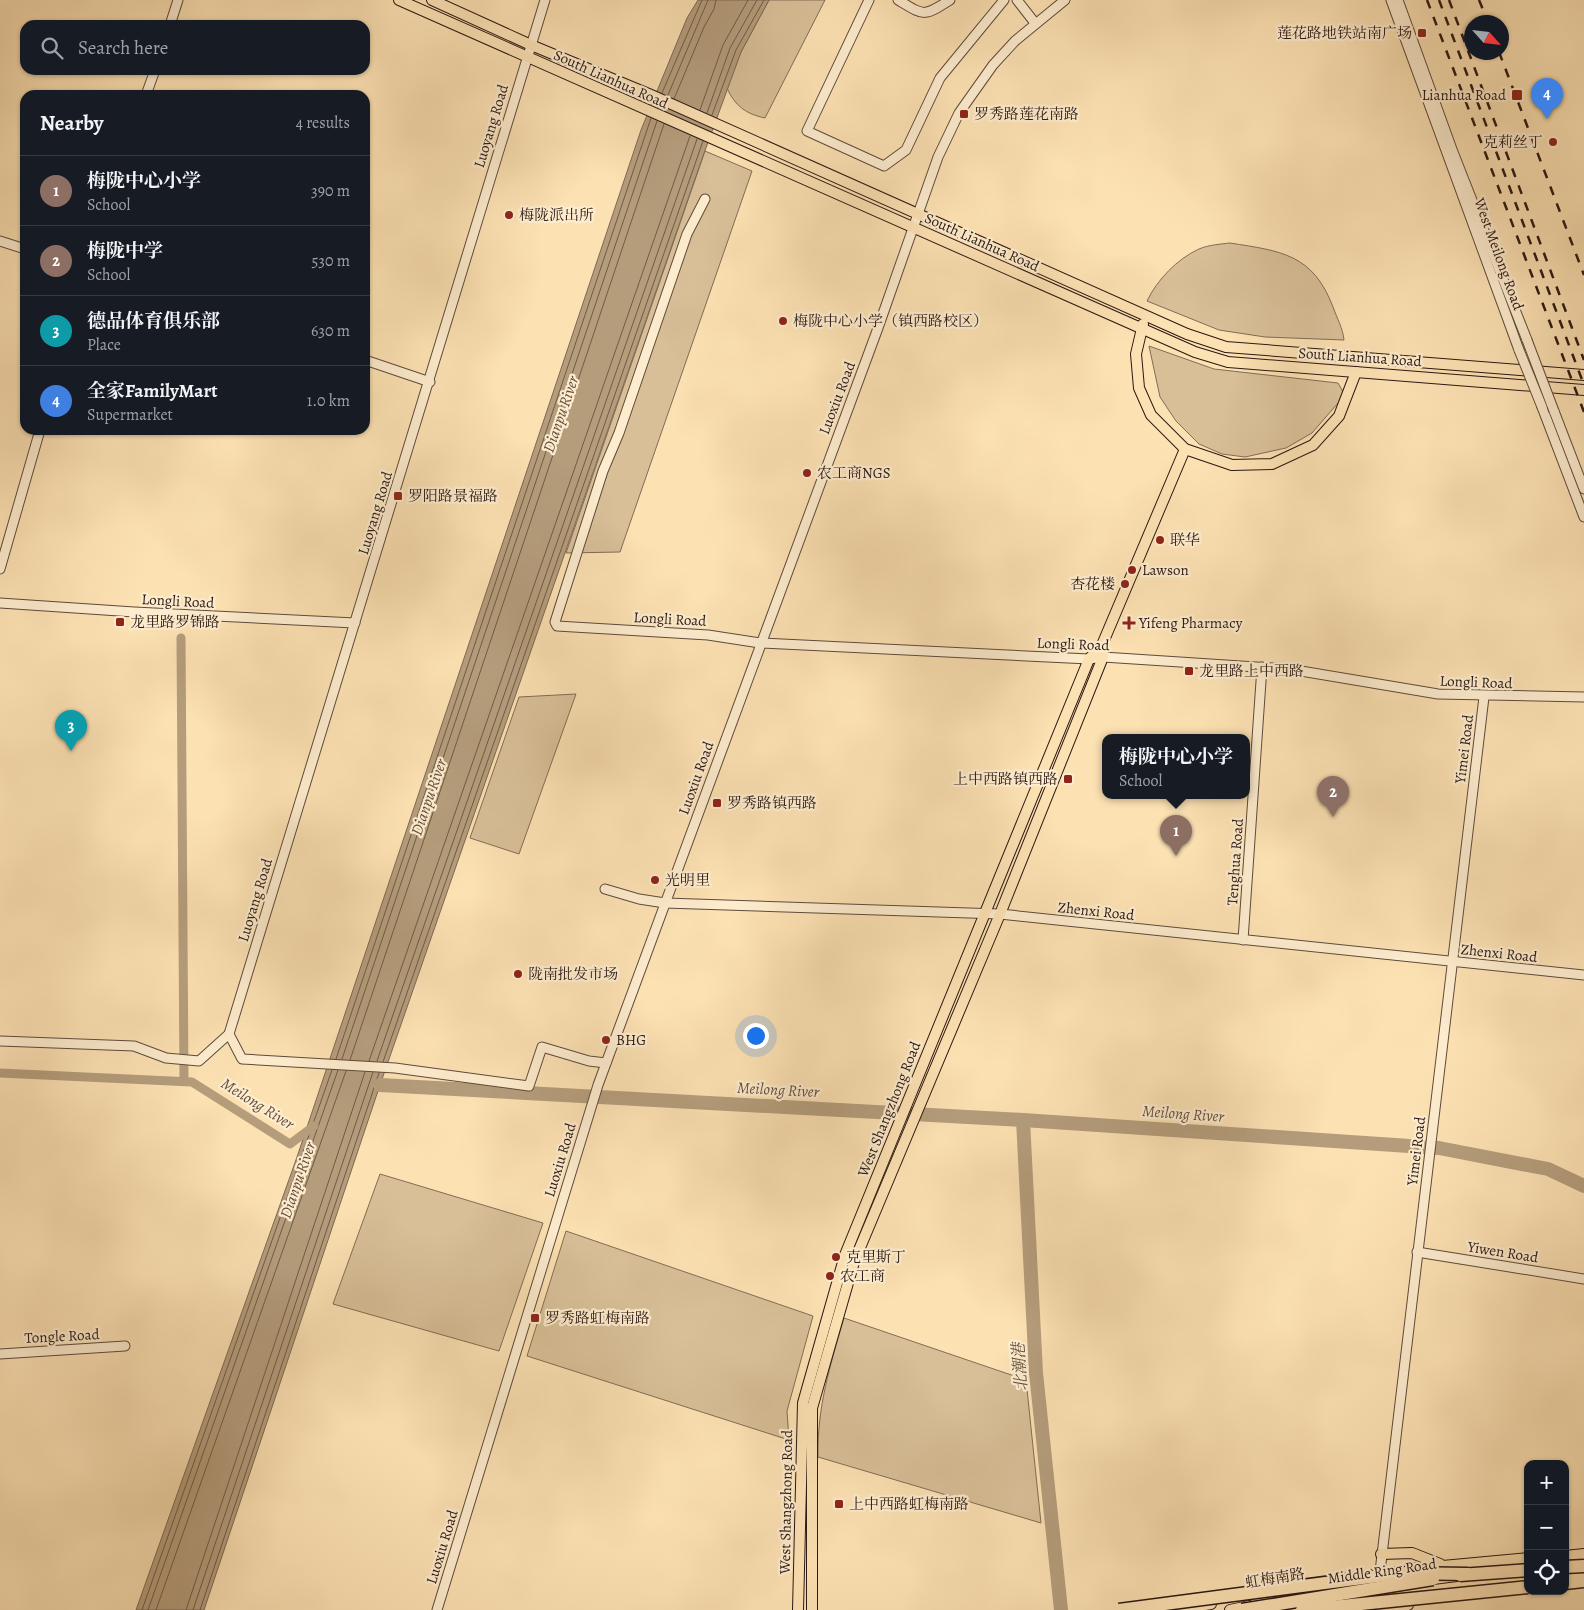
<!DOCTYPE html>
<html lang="en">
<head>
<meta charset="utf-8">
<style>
	body { margin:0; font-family:Alegreya,"Noto Serif SC",serif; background:#20242c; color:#f1f3f6 }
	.controls { position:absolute; right:15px; bottom:15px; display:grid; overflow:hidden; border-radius:10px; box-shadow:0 1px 4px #0004 }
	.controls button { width:45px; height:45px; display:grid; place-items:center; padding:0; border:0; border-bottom:1px solid #363941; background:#171b24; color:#f1f3f6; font:25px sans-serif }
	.compass { position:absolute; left:1464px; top:15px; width:45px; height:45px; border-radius:50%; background:#171b24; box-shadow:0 1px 4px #0004; rotate:117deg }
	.you { position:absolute; left:755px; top:1035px; width:18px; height:18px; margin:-12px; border:4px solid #fff; border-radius:50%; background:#1a73e8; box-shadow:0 0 0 8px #1a73e833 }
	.badge { display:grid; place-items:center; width:32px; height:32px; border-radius:50%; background:#c59692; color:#fff; font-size:16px; font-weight:700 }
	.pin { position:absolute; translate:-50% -41px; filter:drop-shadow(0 1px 2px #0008) }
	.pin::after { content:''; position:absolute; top:26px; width:18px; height:15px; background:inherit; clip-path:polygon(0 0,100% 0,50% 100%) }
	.popup { position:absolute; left:1102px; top:734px; width:148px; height:65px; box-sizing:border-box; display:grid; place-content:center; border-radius:10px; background:#171b24; filter:drop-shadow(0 1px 4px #0005); font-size:16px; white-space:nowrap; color:#9ea1a6 }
	.popup b { font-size:19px; color:#f1f3f6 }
	.popup::after { content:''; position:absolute; left:50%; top:100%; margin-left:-10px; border:10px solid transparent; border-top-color:#171b24 }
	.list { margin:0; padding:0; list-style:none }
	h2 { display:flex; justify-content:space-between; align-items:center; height:65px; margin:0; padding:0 20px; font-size:21px }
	h2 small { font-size:16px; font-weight:400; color:#9ea1a6 }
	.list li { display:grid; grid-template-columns:32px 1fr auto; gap:15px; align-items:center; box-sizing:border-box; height:70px; padding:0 20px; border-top:1px solid #363941 }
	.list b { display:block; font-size:19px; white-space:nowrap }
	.list p { margin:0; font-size:16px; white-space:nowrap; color:#9ea1a6 }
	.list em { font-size:16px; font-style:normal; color:#9ea1a6 }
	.icon { flex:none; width:28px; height:28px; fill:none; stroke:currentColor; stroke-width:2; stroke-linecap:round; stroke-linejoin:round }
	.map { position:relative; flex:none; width:1584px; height:1610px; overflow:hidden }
	.search { position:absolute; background:#171b24; box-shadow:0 1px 4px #0004; left:20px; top:20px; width:350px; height:55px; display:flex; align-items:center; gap:12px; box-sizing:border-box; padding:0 18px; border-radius:15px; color:#9ea1a6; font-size:19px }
	.panel { position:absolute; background:#171b24; box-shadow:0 1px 4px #0004; left:20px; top:90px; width:350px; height:345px; border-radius:15px }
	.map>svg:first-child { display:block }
	.green { fill:#d8bf98; stroke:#826c55 }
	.water { fill:#b59d7c; stroke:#7e6852 }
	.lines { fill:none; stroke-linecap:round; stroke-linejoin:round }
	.shore { stroke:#705a47; stroke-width:1 }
	.canal { stroke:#b59d7c; stroke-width:9 }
	.river { stroke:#b59d7c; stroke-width:14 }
	.minor-casing { stroke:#5f4a3a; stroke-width:11 }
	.major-casing { stroke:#2b1812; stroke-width:12 }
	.highway-casing { stroke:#2b1812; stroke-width:15 }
	.minor { stroke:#fdecce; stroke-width:9 }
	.major { stroke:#fce1b3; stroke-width:10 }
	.highway { stroke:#fce1b3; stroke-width:12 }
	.rail { stroke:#2b1812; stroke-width:2.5; stroke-dasharray:9 9; stroke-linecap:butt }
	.minor-bridge-casing { stroke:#5f4a3a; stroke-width:11; stroke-linecap:butt }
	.highway-bridge-casing { stroke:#2b1812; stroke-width:15; stroke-linecap:butt }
	.minor-bridge { stroke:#fdecce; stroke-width:9 }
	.highway-bridge { stroke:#fce1b3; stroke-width:12 }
	.poi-dot { fill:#8f2418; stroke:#fdecce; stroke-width:2 }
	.labels { text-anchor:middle; stroke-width:4.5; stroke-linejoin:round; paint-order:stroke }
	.poi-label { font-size:15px; fill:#2b1812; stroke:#fdecce; text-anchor:start }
	.street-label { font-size:15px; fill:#2b1812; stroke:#fdecce }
	.water-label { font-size:16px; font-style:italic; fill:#624d3c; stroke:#fdecce }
</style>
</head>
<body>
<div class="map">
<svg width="1584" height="1610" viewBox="0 0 1584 1610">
	<rect width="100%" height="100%" fill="#fce1b3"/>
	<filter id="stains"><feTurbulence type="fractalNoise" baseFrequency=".004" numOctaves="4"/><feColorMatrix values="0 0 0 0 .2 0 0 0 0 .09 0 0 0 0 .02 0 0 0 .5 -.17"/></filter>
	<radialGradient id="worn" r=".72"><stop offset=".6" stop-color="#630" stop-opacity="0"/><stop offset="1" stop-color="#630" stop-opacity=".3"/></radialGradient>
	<!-- green -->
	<g class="green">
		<path d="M769 0H825L765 118C746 114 735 106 727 88L741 52Z"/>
		<path d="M705 151 752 171 620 552 566 553Z"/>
		<path d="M1230 243C1281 251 1313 254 1333 307 1337 318 1343 329 1344 340L1265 337 1219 330 1147 301C1157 280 1177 259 1199 249 1208 245 1221 244 1230 243Z"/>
		<path d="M1149 346 1214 369 1338 383 1345 395 1312 433 1286 448 1245 457 1222 454 1199 444 1176 421 1160 397Z"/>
		<path d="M576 694 519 854 470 838 519 697Z"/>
		<path d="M380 1174 543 1223 499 1351 333 1304Z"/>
		<path d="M566 1231 813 1316 787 1411 789 1440 527 1356Z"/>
		<path d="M844 1318 1026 1380 1041 1523 818 1457C817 1407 830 1366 844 1318Z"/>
	</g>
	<!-- water -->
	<path class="water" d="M698 0H769L741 52 703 156 380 1085 204 1610H136L297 1157 641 130 687 18Z"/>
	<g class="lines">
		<!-- shore -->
		<g class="shore">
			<path d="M662 93 702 0"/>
			<path d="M668 95 708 0"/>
			<path d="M674 99 704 27 714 9 716 0"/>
			<path d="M700 110 723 45 748 0"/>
			<path d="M707 113 730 48 757 0"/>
			<path d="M712 115 736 50 764 0"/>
			<path d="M336 1059 651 118"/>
			<path d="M342 1059 657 121"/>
			<path d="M350 1060 664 124"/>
			<path d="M369 1061 690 136"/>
			<path d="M377 1061 697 139"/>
			<path d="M383 1062 703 141"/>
			<path d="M142 1610 332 1070"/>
			<path d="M148 1610 338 1070"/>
			<path d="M156 1610 346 1071"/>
			<path d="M186 1610 365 1072"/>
			<path d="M193 1610 373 1072"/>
			<path d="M200 1610 379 1073"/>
		</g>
		<!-- canal -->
		<g class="canal">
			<path d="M181 638 184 1081"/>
			<path d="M0 1073 192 1082 290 1144 314 1126"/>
		</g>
		<!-- river -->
		<g class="river">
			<path d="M380 1085 1023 1120 1439 1148 1548 1169 1584 1186"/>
			<path d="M1023 1120 1036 1373 1061 1610"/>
		</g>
		<defs>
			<g id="minor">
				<path d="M869 0 807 131 884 166 906 150 940 78 1004 0"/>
				<path d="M898 0C925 16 923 17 950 0"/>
				<path d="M1017 0 1035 23"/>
				<path d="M1391 0 1519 350"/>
				<path d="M1398 0 1453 152 1527 340"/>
				<path d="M170 25 178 0"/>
				<path d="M146 95 155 70"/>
				<path d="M705 199 687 234 619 433 603 471 555 622 557 626 708 635 760 643 1089 659 1103 657 1289 669 1438 694 1584 697"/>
				<path d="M0 241 25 249"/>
				<path d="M365 360 430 382"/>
				<path d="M1542 407 1584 517"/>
				<path d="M1554 411 1584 489"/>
				<path d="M0 569 40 430"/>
				<path d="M0 603 134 612 355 623"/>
				<path d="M605 889 639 899 665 903 1000 914 1584 975"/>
				<path d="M1243 940 1262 667"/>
				<path d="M229 1034 545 0"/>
				<path d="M229 1034 242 1059 395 1068 529 1086 542 1047 589 1061 606 1063"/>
				<path d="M0 1041 134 1046 166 1058 199 1061 229 1034"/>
				<path d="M1417 1252 1584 1279"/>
				<path d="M0 1354 125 1346"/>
				<path d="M1379 1580 1484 697"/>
				<path d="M437 1610 598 1085 878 328 938 157 959 113 993 65 1015 41 1065 0"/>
			</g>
			<g id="major">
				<path d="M399 0 1195 352 1228 362 1584 390"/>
				<path d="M432 0 531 45 649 94 1187 334 1226 347 1584 375"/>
				<path d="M1143 324 1136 354 1139 388 1151 415 1185 449 1232 465 1272 464 1313 445 1339 416 1356 372"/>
				<path d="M1381 1554 1412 1553 1440 1564"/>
				<path d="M1565 1556 1584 1554"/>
				<path d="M1410 1569 1528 1558"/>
				<path d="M1565 1575 1584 1574"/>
				<path d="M1364 1599 1528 1578"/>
				<path d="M798 1610 803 1403 845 1255 1089 659 1102 645 1185 449"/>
				<path d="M812 1610V1408L854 1262 1000 914 1103 657 1102 645"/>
				<path d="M1175 1610 1211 1604"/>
				<path d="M1230 1610 1249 1606"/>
				<path d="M1374 1610 1408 1605"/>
			</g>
			<path id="highway" d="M1565 1583 1584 1581"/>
		</defs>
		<!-- minor casing -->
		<use href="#minor" class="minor-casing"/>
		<!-- major casing -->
		<use href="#major" class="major-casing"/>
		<!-- highway casing -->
		<use href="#highway" class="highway-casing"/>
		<!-- minor -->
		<use href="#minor" class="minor"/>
		<!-- major -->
		<use href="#major" class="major"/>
		<!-- highway -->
		<use href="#highway" class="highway"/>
		<!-- rail -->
		<g class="rail">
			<path d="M1427 0 1584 412"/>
			<path d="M1439 0 1584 385"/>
			<path d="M1449 0 1584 360"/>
			<path d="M1479 0 1488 22"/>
			<path d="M1499 52 1584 275"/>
		</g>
		<defs>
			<g id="minor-bridge">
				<path d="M1527 340 1554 411"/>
				<path d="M1519 350 1542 407"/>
			</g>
			<g id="highway-bridge">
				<path d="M1565 1567 1584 1566"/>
				<path d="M1460 1575 1528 1570"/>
				<path d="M1119 1610 1401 1573 1468 1574"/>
				<path d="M1242 1610 1433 1579"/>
				<path d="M1302 1610 1528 1587"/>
			</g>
		</defs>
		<!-- minor-bridge casing -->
		<use href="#minor-bridge" class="minor-bridge-casing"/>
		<!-- highway-bridge casing -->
		<use href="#highway-bridge" class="highway-bridge-casing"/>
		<!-- minor-bridge -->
		<use href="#minor-bridge" class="minor-bridge"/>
		<!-- highway-bridge -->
		<use href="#highway-bridge" class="highway-bridge"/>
	</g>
	<!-- markers -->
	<g class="poi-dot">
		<rect x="1417" y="28" width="10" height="10" rx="2.5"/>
		<rect x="1511" y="89" width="12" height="12" rx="2.5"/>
		<rect x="959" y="109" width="10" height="10" rx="2.5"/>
		<circle cx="1553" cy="142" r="5"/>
		<circle cx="509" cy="215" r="5"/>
		<circle cx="783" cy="321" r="5"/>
		<circle cx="807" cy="473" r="5"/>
		<rect x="393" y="491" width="10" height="10" rx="2.5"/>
		<circle cx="1160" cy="540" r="5"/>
		<circle cx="1132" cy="570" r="5"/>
		<circle cx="1125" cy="584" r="5"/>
		<rect x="115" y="617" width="10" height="10" rx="2.5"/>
		<path d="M1126.5 615.5h5v5h5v5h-5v5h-5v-5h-5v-5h5z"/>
		<rect x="1184" y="666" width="10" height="10" rx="2.5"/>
		<rect x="1063" y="774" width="10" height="10" rx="2.5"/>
		<rect x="712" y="798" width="10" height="10" rx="2.5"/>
		<circle cx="655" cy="880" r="5"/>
		<circle cx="518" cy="974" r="5"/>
		<circle cx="606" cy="1040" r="5"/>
		<circle cx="836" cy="1257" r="5"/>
		<circle cx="830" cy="1276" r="5"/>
		<rect x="530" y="1313" width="10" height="10" rx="2.5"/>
		<rect x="834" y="1499" width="10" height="10" rx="2.5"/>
	</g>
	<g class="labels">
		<!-- poi labels -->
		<g class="poi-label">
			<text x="1412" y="38" text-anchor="end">莲花路地铁站南广场</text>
			<text x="1506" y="100" text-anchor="end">Lianhua Road</text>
			<text x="974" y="119">罗秀路莲花南路</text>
			<text x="1543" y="147" text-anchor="end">克莉丝丁</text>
			<text x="519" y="220">梅陇派出所</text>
			<text x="793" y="326">梅陇中心小学（镇西路校区）</text>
			<text x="817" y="478">农工商NGS</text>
			<text x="408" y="501">罗阳路景福路</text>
			<text x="1170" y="545">联华</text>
			<text x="1142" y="575">Lawson</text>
			<text x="1115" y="589" text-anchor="end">杏花楼</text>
			<text x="130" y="627">龙里路罗锦路</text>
			<text x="1139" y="628">Yifeng Pharmacy</text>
			<text x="1199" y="676">龙里路上中西路</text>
			<text x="1058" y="784" text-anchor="end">上中西路镇西路</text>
			<text x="727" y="808">罗秀路镇西路</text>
			<text x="665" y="885">光明里</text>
			<text x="528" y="979">陇南批发市场</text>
			<text x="616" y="1045">BHG</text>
			<text x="846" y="1262">克里斯丁</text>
			<text x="840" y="1281">农工商</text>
			<text x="545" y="1323">罗秀路虹梅南路</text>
			<text x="849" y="1509">上中西路虹梅南路</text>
		</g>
		<!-- street labels -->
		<g class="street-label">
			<text transform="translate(611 79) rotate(24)" y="5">South Lianhua Road</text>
			<text transform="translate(491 126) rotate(-73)" y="5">Luoyang Road</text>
			<text transform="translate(982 242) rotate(24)" y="5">South Lianhua Road</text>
			<text transform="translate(1499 254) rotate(70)" y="5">West Meilong Road</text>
			<text transform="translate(1360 357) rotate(4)" y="5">South Lianhua Road</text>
			<text transform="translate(837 398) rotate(-69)" y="5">Luoxiu Road</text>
			<text transform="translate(375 513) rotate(-73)" y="5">Luoyang Road</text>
			<text transform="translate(178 601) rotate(3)" y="5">Longli Road</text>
			<text transform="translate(670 619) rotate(3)" y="5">Longli Road</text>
			<text transform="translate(1073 644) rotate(2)" y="5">Longli Road</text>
			<text transform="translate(1476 682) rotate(2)" y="5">Longli Road</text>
			<text transform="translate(1464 749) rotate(-83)" y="5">Yimei Road</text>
			<text transform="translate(696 778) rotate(-70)" y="5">Luoxiu Road</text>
			<text transform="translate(1235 862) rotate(-86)" y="5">Tenghua Road</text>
			<text transform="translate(255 900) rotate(-73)" y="5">Luoyang Road</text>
			<text transform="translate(1096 911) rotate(6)" y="5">Zhenxi Road</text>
			<text transform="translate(1499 953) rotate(6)" y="5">Zhenxi Road</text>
			<text transform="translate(889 1109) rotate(-68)" y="5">West Shangzhong Road</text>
			<text transform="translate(1416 1151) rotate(-83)" y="5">Yimei Road</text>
			<text transform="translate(560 1160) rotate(-73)" y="5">Luoxiu Road</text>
			<text transform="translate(1503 1252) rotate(9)" y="5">Yiwen Road</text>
			<text transform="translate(62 1336) rotate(-3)" y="5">Tongle Road</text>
			<text transform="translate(786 1502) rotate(-89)" y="5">West Shangzhong Road</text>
			<text transform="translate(442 1547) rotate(-73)" y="5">Luoxiu Road</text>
			<text transform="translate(1382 1571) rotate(-8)" y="5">Middle Ring Road</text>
			<text transform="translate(1275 1578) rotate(-9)" y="5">虹梅南路</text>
		</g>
		<!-- water labels -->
		<g class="water-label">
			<text transform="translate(560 414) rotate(-71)" y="6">Dianpu River</text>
			<text transform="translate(428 797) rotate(-71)" y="6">Dianpu River</text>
			<text transform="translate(778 1089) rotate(3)" y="6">Meilong River</text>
			<text transform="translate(258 1103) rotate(32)" y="6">Meilong River</text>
			<text transform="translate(1183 1113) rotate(4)" y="6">Meilong River</text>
			<text transform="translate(297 1180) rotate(-71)" y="6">Dianpu River</text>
			<text transform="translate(1019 1367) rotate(-94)" y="6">北潮港</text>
		</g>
	</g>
	<rect width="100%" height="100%" filter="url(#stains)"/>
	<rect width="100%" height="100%" fill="url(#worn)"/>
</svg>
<div class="controls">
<button>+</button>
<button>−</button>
<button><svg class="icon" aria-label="locate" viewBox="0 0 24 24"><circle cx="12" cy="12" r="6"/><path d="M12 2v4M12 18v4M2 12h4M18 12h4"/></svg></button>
</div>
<svg class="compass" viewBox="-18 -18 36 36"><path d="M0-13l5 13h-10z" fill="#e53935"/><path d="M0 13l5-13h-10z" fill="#9ea1a6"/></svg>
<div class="you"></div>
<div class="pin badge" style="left:1176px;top:856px;background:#8d6e63">1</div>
<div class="popup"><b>梅陇中心小学</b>School</div>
<div class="pin badge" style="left:1333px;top:817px;background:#8d6e63">2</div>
<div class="pin badge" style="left:71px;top:751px;background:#0f9aa8">3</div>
<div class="pin badge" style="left:1547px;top:119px;background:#3f7fe0">4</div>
<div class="search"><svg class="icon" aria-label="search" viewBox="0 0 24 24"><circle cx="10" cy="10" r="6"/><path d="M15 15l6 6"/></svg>Search here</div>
<section class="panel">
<h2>Nearby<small>4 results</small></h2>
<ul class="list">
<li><span class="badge" style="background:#8d6e63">1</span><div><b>梅陇中心小学</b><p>School</p></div><em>390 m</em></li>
<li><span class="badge" style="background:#8d6e63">2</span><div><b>梅陇中学</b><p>School</p></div><em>530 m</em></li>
<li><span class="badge" style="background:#0f9aa8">3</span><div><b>德品体育俱乐部</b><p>Place</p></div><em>630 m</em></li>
<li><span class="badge" style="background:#3f7fe0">4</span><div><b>全家FamilyMart</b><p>Supermarket</p></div><em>1.0 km</em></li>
</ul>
</section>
</div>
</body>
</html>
